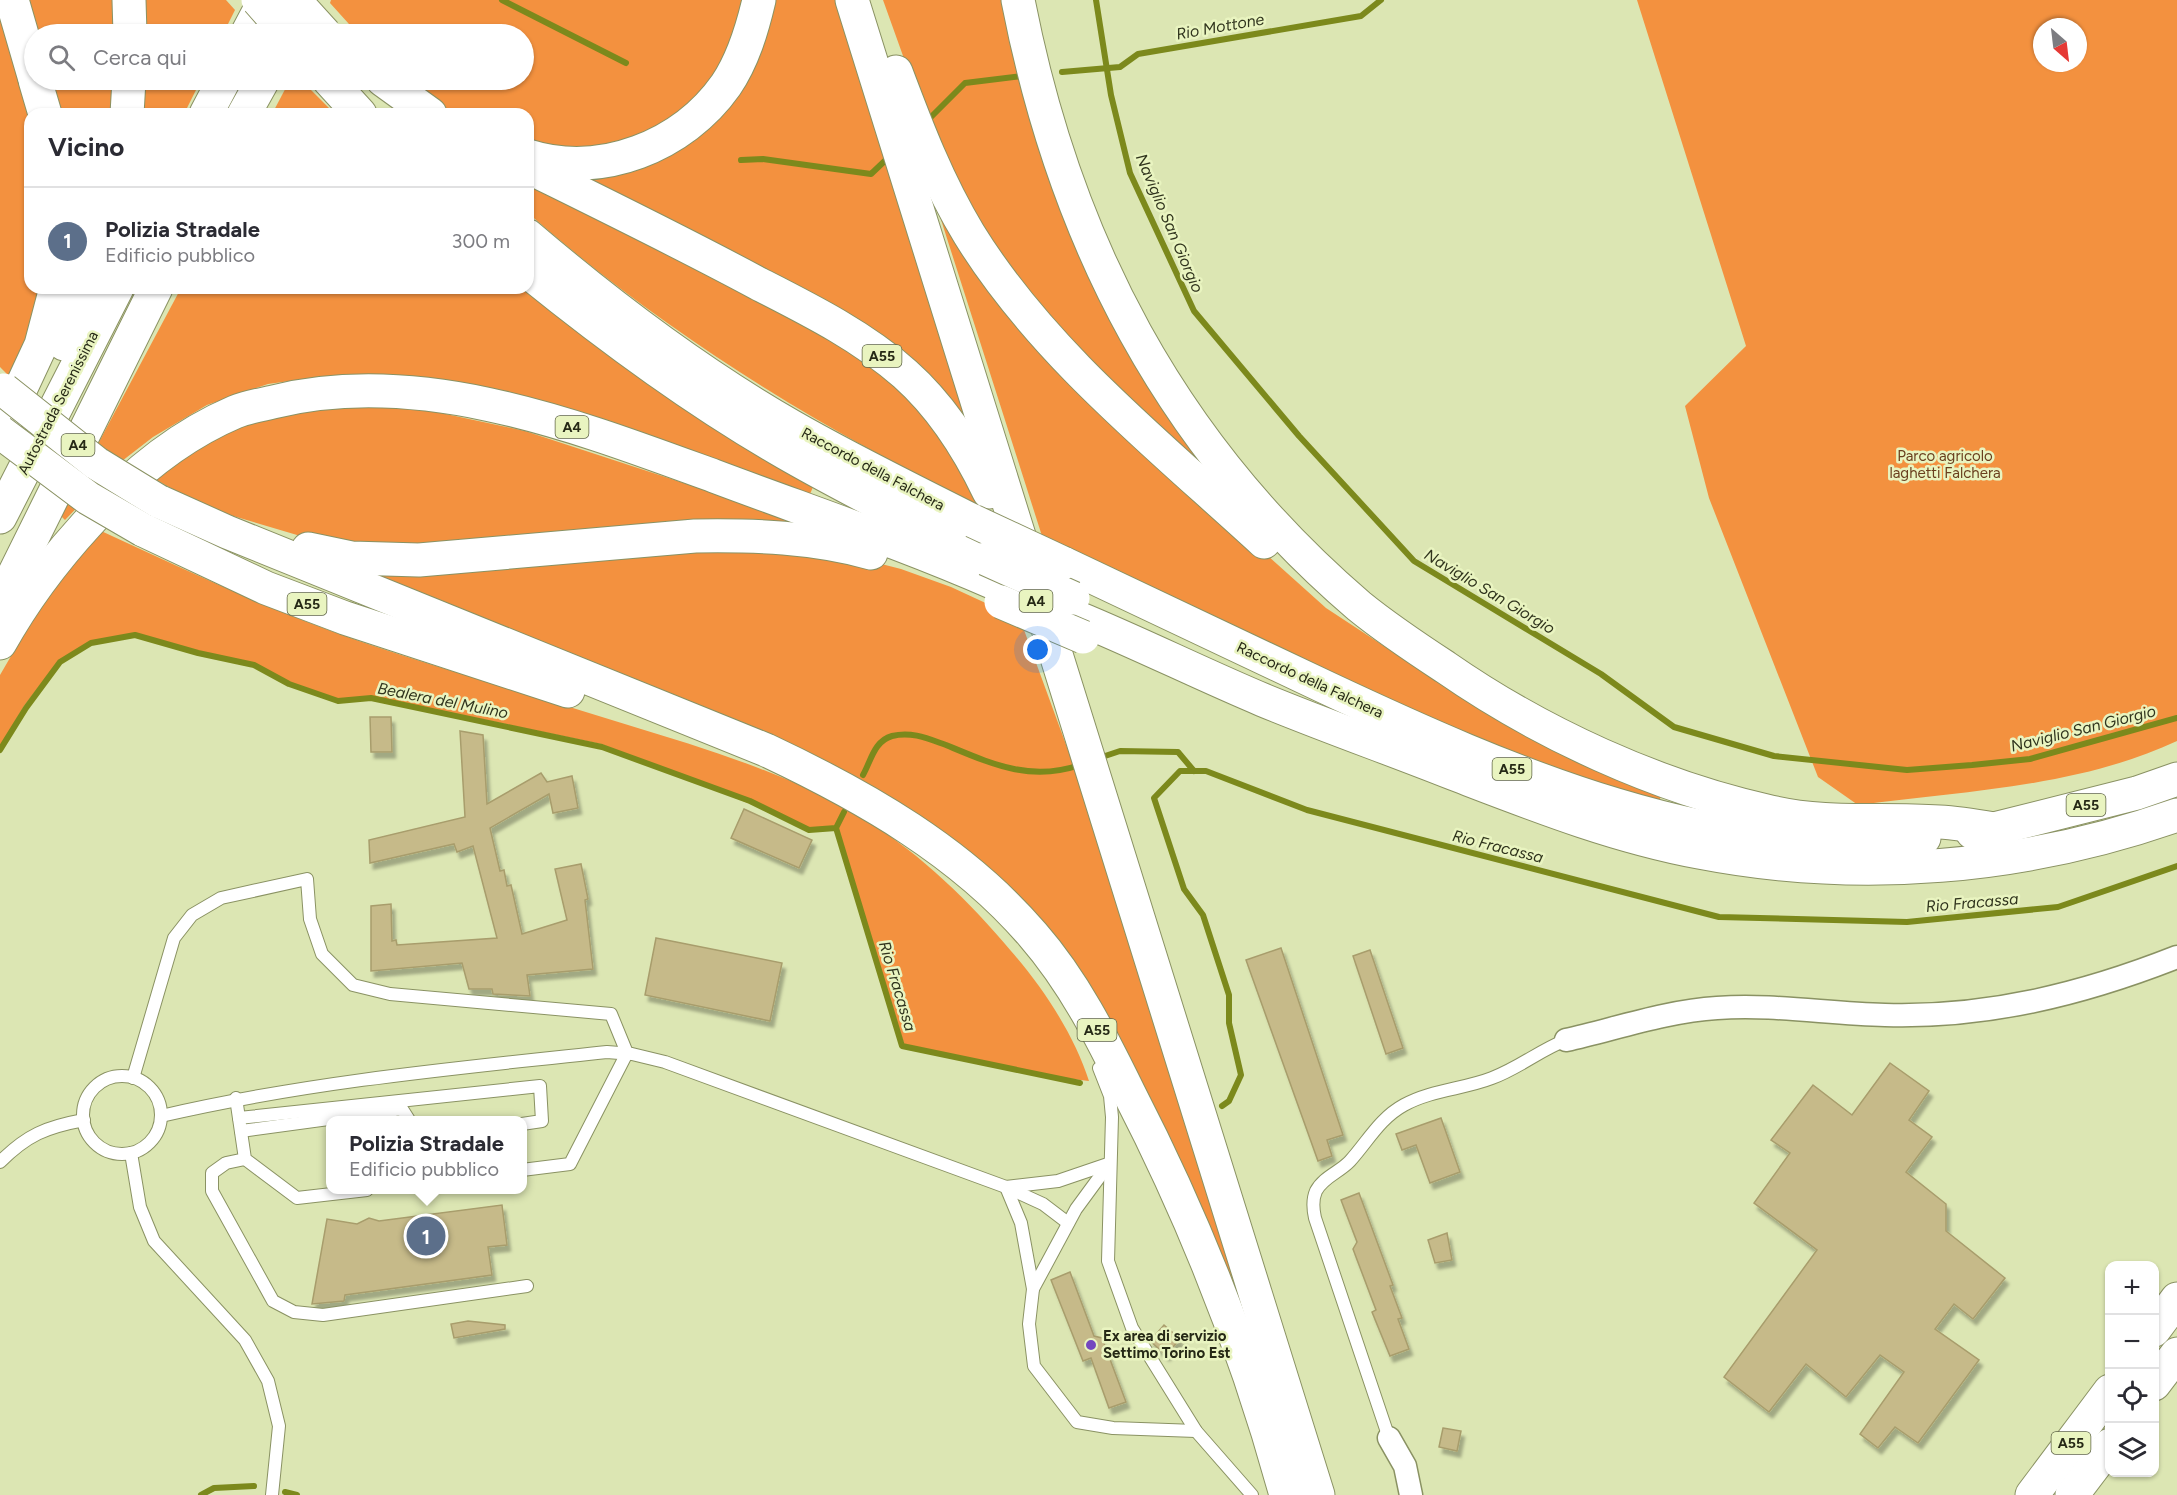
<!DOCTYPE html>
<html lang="it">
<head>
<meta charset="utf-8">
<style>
	body { margin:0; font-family:Figtree,sans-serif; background:#f2f2f3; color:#2b2b33 }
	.controls { position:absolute; right:18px; bottom:18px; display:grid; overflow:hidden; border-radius:12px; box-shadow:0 2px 4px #0004 }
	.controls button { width:54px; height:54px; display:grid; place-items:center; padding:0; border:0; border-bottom:2px solid #e1e1e2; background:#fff; color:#2b2b33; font:30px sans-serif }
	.compass { position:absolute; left:2033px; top:18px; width:54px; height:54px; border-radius:50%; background:#fff; box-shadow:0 2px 4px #0004; rotate:152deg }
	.you { position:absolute; left:1038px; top:650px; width:21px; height:21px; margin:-15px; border:4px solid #fff; border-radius:50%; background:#1a73e8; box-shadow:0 0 0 9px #1a73e833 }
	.badge { display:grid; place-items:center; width:39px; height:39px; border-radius:50%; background:#7447bf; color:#fff; font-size:20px; font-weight:700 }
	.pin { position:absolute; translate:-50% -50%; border:3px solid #fff; box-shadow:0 2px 6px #0006 }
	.popup { position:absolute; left:326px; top:1116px; width:201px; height:78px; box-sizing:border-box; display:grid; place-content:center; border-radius:12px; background:#fff; filter:drop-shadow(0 2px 4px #0005); font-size:20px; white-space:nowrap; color:#7c7c81 }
	.popup b { font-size:22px; color:#2b2b33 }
	.popup::after { content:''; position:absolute; left:50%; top:100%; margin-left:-12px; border:12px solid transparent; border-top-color:#fff }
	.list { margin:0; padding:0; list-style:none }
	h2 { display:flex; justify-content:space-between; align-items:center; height:78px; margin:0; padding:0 24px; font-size:26px }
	h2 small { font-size:20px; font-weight:400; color:#7c7c81 }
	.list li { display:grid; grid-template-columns:39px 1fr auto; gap:18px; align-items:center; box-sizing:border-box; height:108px; padding:0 24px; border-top:2px solid #e1e1e2 }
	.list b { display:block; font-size:22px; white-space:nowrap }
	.list p { margin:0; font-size:20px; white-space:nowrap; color:#7c7c81 }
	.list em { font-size:20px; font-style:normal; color:#7c7c81 }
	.icon { flex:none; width:33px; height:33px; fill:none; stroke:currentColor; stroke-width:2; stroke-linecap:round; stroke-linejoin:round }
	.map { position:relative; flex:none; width:2177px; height:1495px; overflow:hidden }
	.search { position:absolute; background:#fff; box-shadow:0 2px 4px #0004; left:24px; top:24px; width:510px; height:66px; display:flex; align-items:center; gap:15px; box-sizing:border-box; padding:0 21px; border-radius:33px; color:#7c7c81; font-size:22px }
	.panel { position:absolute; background:#fff; box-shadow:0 2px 4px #0004; left:24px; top:108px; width:510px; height:186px; border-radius:18px }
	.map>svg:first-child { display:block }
	.green { fill:#f3913f; fill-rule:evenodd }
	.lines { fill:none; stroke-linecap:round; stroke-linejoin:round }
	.stream { stroke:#7c891c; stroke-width:6 }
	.building { fill:#c6ba89; stroke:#a89d6c; stroke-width:1.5; filter:url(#shadow) }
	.service-casing { stroke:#8a9263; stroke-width:14 }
	.minor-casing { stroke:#8a9263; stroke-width:25 }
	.motorway-casing { stroke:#8a9263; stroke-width:35 }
	.service { stroke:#fff; stroke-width:12 }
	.minor { stroke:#fff; stroke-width:22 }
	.motorway { stroke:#fff; stroke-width:33 }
	.motorway-bridge-casing { stroke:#8a9263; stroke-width:35; stroke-linecap:butt }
	.motorway-bridge { stroke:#fff; stroke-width:33 }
	.poi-dot { fill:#7447bf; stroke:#e9f4c0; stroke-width:2 }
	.labels { text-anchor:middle; stroke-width:5; stroke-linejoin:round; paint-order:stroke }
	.shield { fill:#e9f4c0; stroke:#606649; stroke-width:1.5 }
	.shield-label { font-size:14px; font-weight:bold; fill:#262916 }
	.street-label { font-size:15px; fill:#262916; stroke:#e9f4c0 }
	.park-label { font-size:15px; fill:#6a3f1e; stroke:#e9f4c0 }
	.poi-label { font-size:15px; font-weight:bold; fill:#262916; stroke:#e9f4c0; text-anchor:start }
	.water-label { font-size:16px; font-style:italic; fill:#30341d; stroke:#e9f4c0 }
</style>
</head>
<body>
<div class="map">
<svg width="2177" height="1495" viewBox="0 0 2177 1495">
	<defs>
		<filter id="shadow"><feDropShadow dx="3.5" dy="6" stdDeviation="1.5" flood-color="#0004"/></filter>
	</defs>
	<rect width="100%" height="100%" fill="#dce6b3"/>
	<!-- green -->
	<g class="green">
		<path d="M0 0 30 114V288H47L15 382 0 367Z"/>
		<path d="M24 0H114L116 34H35Z"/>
		<path d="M144 0H226L235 10 223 34H146Z"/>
		<path d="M331 0H747L736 43 693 108 618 148H528V114H446L400 80H524V34H358L330 3Z"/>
		<path d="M772 0H838L971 430 944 404 574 173 653 160Z"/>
		<path d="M883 0H1006L1010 24 1206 465 1202 468 1089 365 989 244 921 106Z"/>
		<path d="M1637 0H2177V741C2079 787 1964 791 1858 805L1818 777 1709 498 1685 406 1746 346ZM2042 27H2078V63H2042Z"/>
		<path d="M48 80H116L114 114H56Z"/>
		<path d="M145 80H201L184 114H142Z"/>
		<path d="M290 80H301L335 114H272Z"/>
		<path d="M528 178 802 316 904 388 967 472 984 508C822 430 664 333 528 213Z"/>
		<path d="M936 204 1209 503 1326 608 1460 696 1661 797 1658 802 1522 757 1439 722 1042 536Z"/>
		<path d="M181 288H522L593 344 691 413 813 487 810 494 494 390 393 375 326 376 268 384 207 405 153 437 122 461 65 520 60 515Z"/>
		<path d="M372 406 427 410 525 431 760 508 794 522V527L535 542 341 548 206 508 153 478 234 427 283 412Z"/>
		<path d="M99 530C184 569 269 610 359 641 448 671 538 697 628 725 710 750 794 775 867 821 922 855 970 902 1011 951 1043 988 1074 1034 1089 1081L1064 1078 904 1044 838 829 834 826 810 828 601 744 370 696 339 699 291 683 254 663 199 651 136 634 90 642 59 660 24 706 0 747V675L35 615Z"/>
		<path d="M686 546 854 557 901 569 951 587 1020 619 1083 791 1259 1344 995 876 379 581 380 575Z"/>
	</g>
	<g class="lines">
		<!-- stream -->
		<g class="stream">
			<path d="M502 0 626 63"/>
			<path d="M1096 0 1111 95 1130 173 1194 311 1299 436 1414 561 1601 674 1674 727 1774 756 1907 770 1972 765 2030 759 2177 718"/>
			<path d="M1062 72 1120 67 1138 54 1361 16 1381 0"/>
			<path d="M929 119 965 83 1022 76"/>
			<path d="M741 160 763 159 871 174 891 155"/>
			<path d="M0 750 26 708 60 662 91 643 135 635 198 653 254 665 289 684 338 701 371 698 602 747 750 801 809 830 836 828 844 812"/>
			<path d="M1105 756 1120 751 1178 752 1194 771"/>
			<path d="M863 775C871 761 874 741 892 736 912 731 929 739 946 745 992 764 1030 782 1080 765"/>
			<path d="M836 828 902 1046 1080 1083"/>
			<path d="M1222 1106 1229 1101 1241 1075 1229 1023V995L1203 915 1184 889 1154 798 1180 771H1206L1307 810 1719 917 1907 922 2058 907 2177 866"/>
			<path d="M285 1492 297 1495"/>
			<path d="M201 1495 214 1488 254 1486"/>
		</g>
	</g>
	<!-- building -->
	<g class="building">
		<path d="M370 717H391L392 752H371Z"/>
		<path d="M460 731 483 735 487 804 541 773 547 782 572 776 578 808 553 813 549 794 490 828 500 871 504 870 507 886 511 885 522 934 567 920 555 869 581 864 588 899 585 900 593 969 527 975 530 996 493 994 492 989H469L462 963 371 971V906L391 904 392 941 396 940 397 945 497 938 473 846 457 852 454 844 370 863 369 840 465 817Z"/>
		<path d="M744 809 812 840 799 868 731 838Z"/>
		<path d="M656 938 782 963 770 1021 645 995Z"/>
		<path d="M1281 948 1343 1135 1327 1140 1332 1156 1318 1161 1246 960Z"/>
		<path d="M1370 950 1403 1048 1386 1054 1353 956Z"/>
		<path d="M1890 1063 1929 1091 1909 1120 1932 1137 1906 1172 1946 1204V1231L2005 1278 1973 1319 1954 1304 1935 1329 1979 1360 1918 1443 1895 1427 1878 1448 1860 1434 1904 1372 1880 1355 1846 1397 1806 1364 1769 1412 1724 1377 1817 1250 1754 1203 1790 1153 1771 1140 1813 1085 1852 1115Z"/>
		<path d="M1441 1118 1460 1172 1430 1183 1416 1145 1402 1150 1396 1134Z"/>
		<path d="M1359 1193 1393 1285 1390 1286 1402 1318 1398 1319 1409 1349 1390 1356 1372 1312 1376 1310 1353 1249 1357 1242 1341 1200Z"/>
		<path d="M502 1205 507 1245 488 1247 492 1275 345 1295 344 1301 312 1304 327 1219 357 1224 369 1218 379 1221Z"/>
		<path d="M1447 1233 1452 1260 1435 1263 1428 1240Z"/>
		<path d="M1070 1272 1094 1336 1102 1338 1126 1402 1109 1408 1091 1358 1083 1361 1051 1280Z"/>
		<path d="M468 1321 505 1325V1329L454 1338 451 1324Z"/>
		<path d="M1164 1325 1180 1339 1166 1355 1150 1341Z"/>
		<path d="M1443 1428 1461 1431 1457 1451 1439 1447Z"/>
	</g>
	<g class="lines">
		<defs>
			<g id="service">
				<path d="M1099 1068 1110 1096 1112 1117 1108 1261 1132 1328 1196 1431 1252 1495"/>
				<circle cx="122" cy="1115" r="39"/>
				<path d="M133 1078 174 938 192 915 221 898 307 879 310 919 322 954 353 985 390 994 611 1014 627 1053 570 1164 522 1170"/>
				<path d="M236 1098 245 1159 297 1198 367 1190"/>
				<path d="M161 1116C307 1082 457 1068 607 1052L632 1054 665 1062 1006 1187 1043 1204 1068 1223"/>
				<path d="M239 1118 540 1086 542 1121 522 1124"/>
				<path d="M241 1131 402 1109 409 1120"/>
				<path d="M131 1153 140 1207 154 1241 245 1340 268 1381 279 1426 272 1495"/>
				<path d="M245 1159 226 1163 212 1173V1191L273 1301 294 1312 323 1315 527 1286"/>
				<path d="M0 1162C27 1135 46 1127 84 1120"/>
				<path d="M1109 1164 1076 1209 1033 1289 1029 1324 1034 1366 1077 1422 1113 1428 1196 1431"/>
				<path d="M1033 1289 1021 1223 1006 1187 1058 1181 1108 1164"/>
				<path d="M1389 1438 1315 1218C1313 1209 1312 1200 1316 1191 1323 1177 1340 1172 1350 1161 1368 1141 1380 1118 1404 1105 1431 1090 1464 1089 1492 1078 1519 1068 1540 1050 1566 1040"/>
			</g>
			<g id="minor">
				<path d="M1566 1040C1615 1029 1667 1011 1717 1008 1774 1004 1829 1014 1885 1015 1987 1018 2083 994 2177 957"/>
				<path d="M1389 1438 1405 1466 1411 1495"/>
			</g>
			<g id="motorway">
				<path d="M12 0 34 76"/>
				<path d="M129 0 130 34"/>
				<path d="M852 0 1318 1495"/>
				<path d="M1018 0C1065 242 1171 445 1359 606 1386 628 1416 648 1445 667 1540 733 1657 787 1771 812 1826 825 1882 818 1939 822 1957 823 1976 826 1994 829"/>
				<path d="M247 34 265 0"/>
				<path d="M896 72C917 128 938 183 969 234 1043 354 1161 447 1264 542"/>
				<path d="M35 80 45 114"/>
				<path d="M329 80 360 114"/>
				<path d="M383 80 430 114"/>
				<path d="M127 114 129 80"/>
				<path d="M206 114 224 80"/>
				<path d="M244 114 263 80"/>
				<path d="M528 156C601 179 683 146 726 85 743 60 752 30 759 0"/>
				<path d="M528 167C605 205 683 243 759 284 810 310 862 336 905 374 942 407 968 448 989 492"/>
				<path d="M528 236C610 306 697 372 791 426 850 460 912 490 973 521"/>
				<path d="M528 272C607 336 689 397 777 448 845 488 916 522 986 559"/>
				<path d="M64 344 89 288"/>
				<path d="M0 433 41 345 56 288"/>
				<path d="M158 501 227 532 766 750C864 796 962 852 1033 935 1074 982 1102 1038 1129 1093 1195 1221 1248 1356 1286 1495"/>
				<path d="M0 517 117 288"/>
				<path d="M143 530 266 588 345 618 568 691"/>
				<path d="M308 549 351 558 419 560 695 536C755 535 813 537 871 553"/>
				<path d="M1063 563C1151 604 1238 646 1325 687 1506 772 1720 866 1924 838"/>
				<path d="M0 603 156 288"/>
				<path d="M1078 618C1141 644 1201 674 1263 700 1326 726 1389 748 1452 773 1533 804 1613 836 1699 852 1859 883 2024 869 2177 815"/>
				<path d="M0 643C24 600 54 560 87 524 129 477 176 437 235 412 247 407 260 405 273 402 420 365 577 426 714 476 807 511 903 543 994 583"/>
				<path d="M1972 832 1994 829 2137 793 2177 779"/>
				<path d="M2154 1330 2177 1299"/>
				<path d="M2154 1384 2177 1354"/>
				<path d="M2032 1495 2110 1391"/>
				<path d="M2072 1495 2110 1445"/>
			</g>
		</defs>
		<!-- service casing -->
		<use href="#service" class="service-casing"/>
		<!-- minor casing -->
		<use href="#minor" class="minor-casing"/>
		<!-- motorway casing -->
		<use href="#motorway" class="motorway-casing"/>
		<!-- service -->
		<use href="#service" class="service"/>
		<!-- minor -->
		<use href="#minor" class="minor"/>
		<!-- motorway -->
		<use href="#motorway" class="motorway"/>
		<defs>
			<g id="motorway-bridge">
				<path d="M258 0 288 34"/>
				<path d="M294 0 325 34"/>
				<path d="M4 390 96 463 158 501"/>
				<path d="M0 432 88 498 143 530"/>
				<path d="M973 521 1063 563"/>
				<path d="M986 559 1073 598"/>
				<path d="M1001 602 1083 637"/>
			</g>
		</defs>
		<!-- motorway-bridge casing -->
		<use href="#motorway-bridge" class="motorway-bridge-casing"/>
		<!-- motorway-bridge -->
		<use href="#motorway-bridge" class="motorway-bridge"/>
	</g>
	<!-- markers -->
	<circle class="poi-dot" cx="1091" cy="1345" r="6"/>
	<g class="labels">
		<!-- shield labels -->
		<g class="shield">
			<rect x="862.5" y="345" width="39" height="22" rx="4.5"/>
			<rect x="555.5" y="416" width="33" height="22" rx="4.5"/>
			<rect x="61.5" y="434" width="33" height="22" rx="4.5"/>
			<rect x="1019.5" y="590" width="33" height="22" rx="4.5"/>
			<rect x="287.5" y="593" width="39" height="22" rx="4.5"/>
			<rect x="1492.5" y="758" width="39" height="22" rx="4.5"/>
			<rect x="2066.5" y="794" width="39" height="22" rx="4.5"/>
			<rect x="1077.5" y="1019" width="39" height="22" rx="4.5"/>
			<rect x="2051.5" y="1432" width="39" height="22" rx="4.5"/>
		</g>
		<g class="shield-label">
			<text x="882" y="361">A55</text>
			<text x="572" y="432">A4</text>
			<text x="78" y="450">A4</text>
			<text x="1036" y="606">A4</text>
			<text x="307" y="609">A55</text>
			<text x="1512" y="774">A55</text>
			<text x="2086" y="810">A55</text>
			<text x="1097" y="1035">A55</text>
			<text x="2071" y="1448">A55</text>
		</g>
		<!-- street labels -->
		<g class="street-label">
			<text transform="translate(58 403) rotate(-63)" y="5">Autostrada Serenissima</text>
			<text transform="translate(873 469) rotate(28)" y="5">Raccordo della Falchera</text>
			<text transform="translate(1310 680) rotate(25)" y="5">Raccordo della Falchera</text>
		</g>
		<!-- park labels -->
		<g class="park-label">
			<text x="1945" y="461">Parco agricolo<tspan x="1945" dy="17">laghetti Falchera</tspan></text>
		</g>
		<!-- poi labels -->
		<g class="poi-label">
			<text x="1103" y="1341">Ex area di servizio<tspan x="1103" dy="17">Settimo Torino Est</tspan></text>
		</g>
		<!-- water labels -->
		<g class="water-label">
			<text transform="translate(1220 26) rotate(-10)" y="6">Rio Mottone</text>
			<text transform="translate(1170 223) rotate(67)" y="6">Naviglio San Giorgio</text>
			<text transform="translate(1490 591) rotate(31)" y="6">Naviglio San Giorgio</text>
			<text transform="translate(443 700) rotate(11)" y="6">Bealera del Mulino</text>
			<text transform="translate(2083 728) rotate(-14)" y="6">Naviglio San Giorgio</text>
			<text transform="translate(1498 846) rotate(14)" y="6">Rio Fracassa</text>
			<text transform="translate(1972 902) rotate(-5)" y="6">Rio Fracassa</text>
			<text transform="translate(898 986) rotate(73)" y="6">Rio Fracassa</text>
		</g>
	</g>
</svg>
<div class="controls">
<button>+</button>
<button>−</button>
<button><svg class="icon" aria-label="locate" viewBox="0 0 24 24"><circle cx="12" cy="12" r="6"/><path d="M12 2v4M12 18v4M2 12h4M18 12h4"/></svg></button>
<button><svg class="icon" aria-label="layers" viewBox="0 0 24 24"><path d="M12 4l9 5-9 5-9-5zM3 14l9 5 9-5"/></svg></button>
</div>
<svg class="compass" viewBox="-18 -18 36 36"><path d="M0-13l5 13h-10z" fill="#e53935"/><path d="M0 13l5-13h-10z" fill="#7c7c81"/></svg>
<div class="you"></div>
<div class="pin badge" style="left:426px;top:1236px;background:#5c6f8a">1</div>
<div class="popup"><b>Polizia Stradale</b>Edificio pubblico</div>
<div class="search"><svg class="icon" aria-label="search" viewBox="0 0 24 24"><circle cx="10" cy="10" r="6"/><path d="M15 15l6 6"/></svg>Cerca qui</div>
<section class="panel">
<h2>Vicino<small></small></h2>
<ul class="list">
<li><span class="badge" style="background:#5c6f8a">1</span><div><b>Polizia Stradale</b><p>Edificio pubblico</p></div><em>300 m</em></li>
</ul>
</section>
</div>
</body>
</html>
